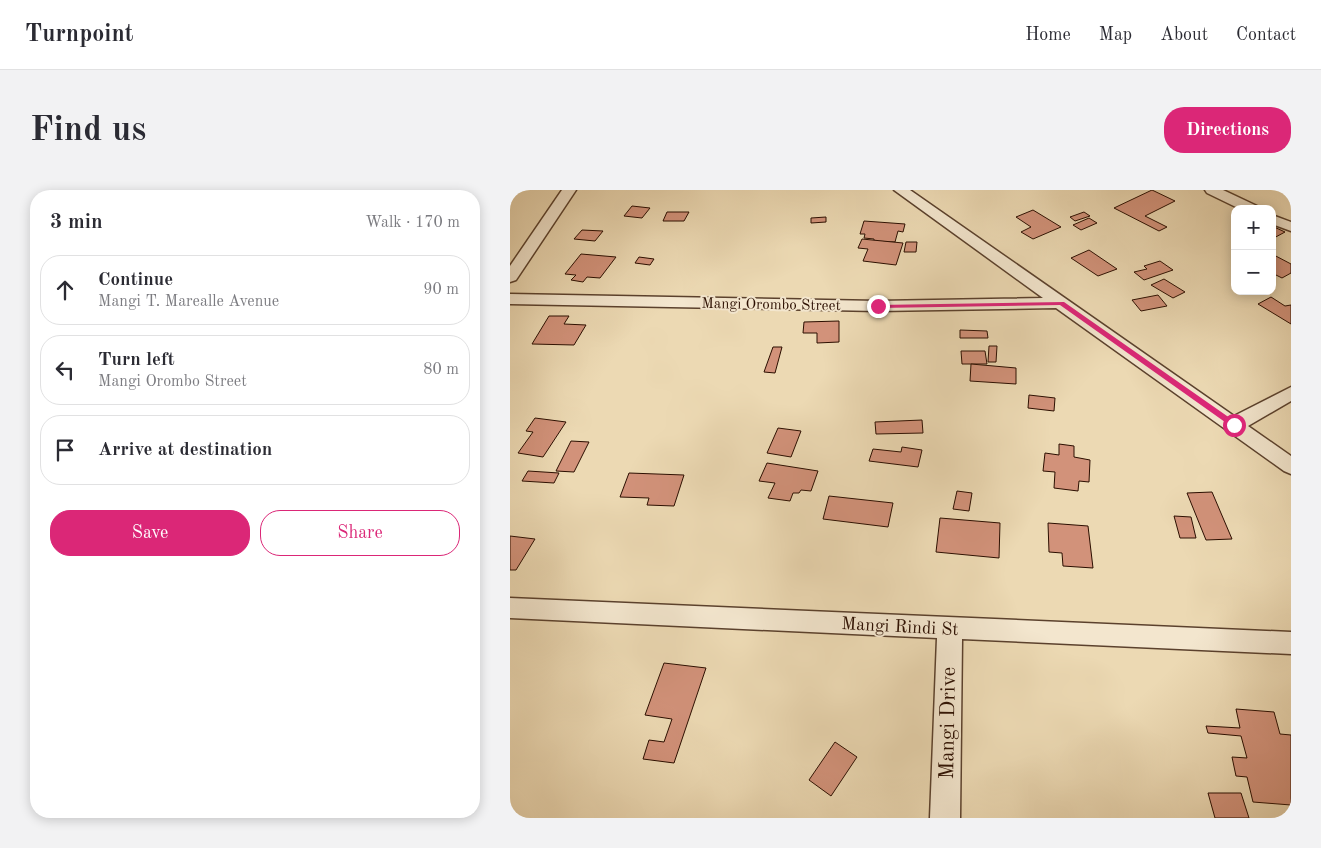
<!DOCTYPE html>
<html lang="en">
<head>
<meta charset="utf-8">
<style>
	body { margin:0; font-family:"Old Standard TT",serif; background:#f2f2f3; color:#2b2b33 }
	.controls { position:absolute; right:15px; top:15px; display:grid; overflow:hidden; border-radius:10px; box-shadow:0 2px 12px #0003 }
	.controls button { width:45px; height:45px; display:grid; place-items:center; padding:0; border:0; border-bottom:1px solid #e1e1e2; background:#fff; color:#2b2b33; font:25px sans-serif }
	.stop { position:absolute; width:15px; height:15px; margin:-11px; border:4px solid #db2777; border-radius:50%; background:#fff }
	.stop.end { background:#db2777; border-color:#fff; box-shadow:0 1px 5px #0008 }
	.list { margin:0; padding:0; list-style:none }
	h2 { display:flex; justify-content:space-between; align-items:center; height:65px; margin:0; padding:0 20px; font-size:21px }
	h2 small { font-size:16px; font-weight:400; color:#7c7c81 }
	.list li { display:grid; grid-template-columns:32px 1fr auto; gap:15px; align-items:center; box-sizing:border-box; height:70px; margin:0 10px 10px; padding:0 10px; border:1px solid #e1e1e2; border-radius:20px }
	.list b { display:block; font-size:19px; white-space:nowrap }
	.list p { margin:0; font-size:16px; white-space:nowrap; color:#7c7c81 }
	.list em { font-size:16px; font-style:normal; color:#7c7c81 }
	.actions { display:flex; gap:10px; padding:15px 20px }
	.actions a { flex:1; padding:11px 0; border:1px solid #db2777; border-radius:20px; text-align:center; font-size:18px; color:#db2777 }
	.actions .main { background:#db2777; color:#fff }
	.icon { flex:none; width:28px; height:28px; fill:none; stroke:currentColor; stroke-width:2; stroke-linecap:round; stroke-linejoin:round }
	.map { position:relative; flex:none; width:781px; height:628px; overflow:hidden; border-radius:20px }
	header { display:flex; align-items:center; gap:30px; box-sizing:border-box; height:70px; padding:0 25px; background:#fff; border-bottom:1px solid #e1e1e2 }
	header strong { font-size:24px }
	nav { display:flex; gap:28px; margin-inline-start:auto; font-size:18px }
	.intro { display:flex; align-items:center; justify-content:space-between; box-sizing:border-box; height:120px; padding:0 30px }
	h1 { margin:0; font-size:35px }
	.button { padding:12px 22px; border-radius:20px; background:#db2777; color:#fff; font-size:18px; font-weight:700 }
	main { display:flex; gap:30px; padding:0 30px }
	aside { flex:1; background:#fff; border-radius:20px; box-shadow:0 2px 12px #0003 }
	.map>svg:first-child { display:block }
	.building { fill:#d2927a; stroke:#2b0e00 }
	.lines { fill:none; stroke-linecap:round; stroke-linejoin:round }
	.minor-casing { stroke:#5b412d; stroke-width:3 }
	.minor { fill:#f3e6ce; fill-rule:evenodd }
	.route { fill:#db2777 }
	.labels { text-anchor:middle; stroke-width:4; stroke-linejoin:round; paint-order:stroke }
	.far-street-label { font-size:15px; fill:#2b0e00; stroke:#f3e6ce }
	.street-label { font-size:18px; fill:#2b0e00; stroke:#f3e6ce }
	.near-street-label { font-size:21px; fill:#2b0e00; stroke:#f3e6ce }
</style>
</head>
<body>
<header>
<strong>Turnpoint</strong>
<nav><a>Home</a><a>Map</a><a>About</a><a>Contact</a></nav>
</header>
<div class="intro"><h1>Find us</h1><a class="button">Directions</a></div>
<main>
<aside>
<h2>3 min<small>Walk · 170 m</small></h2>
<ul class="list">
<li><svg class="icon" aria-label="ahead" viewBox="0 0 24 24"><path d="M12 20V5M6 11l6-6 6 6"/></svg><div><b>Continue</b><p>Mangi T. Marealle Avenue</p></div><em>90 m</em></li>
<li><svg class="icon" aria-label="left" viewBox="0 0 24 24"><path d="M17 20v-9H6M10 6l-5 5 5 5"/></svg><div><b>Turn left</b><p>Mangi Orombo Street</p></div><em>80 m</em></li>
<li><svg class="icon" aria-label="arrive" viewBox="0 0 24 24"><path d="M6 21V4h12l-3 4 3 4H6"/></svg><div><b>Arrive at destination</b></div></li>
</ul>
<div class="actions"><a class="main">Save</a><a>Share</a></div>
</aside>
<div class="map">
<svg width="781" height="628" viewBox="0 0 781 628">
	<rect width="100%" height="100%" fill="#ecd9b3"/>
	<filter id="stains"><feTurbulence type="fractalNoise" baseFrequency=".004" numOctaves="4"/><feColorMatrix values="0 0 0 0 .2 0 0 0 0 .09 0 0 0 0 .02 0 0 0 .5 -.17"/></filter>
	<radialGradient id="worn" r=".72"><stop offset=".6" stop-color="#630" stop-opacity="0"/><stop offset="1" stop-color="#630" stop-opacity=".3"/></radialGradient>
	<!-- building -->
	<g class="building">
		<path d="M642 0 665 11 635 26 657 37 649 41 604 18Z"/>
		<path d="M122 16 140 18 132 28 114 26Z"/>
		<path d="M523 20 551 37 523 49 511 42 521 37 506 27Z"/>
		<path d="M157 22H179L174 31H153Z"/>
		<path d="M574 22 580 26 565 31 560 27Z"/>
		<path d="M316 27V32L301 33V28Z"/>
		<path d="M579 28 587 33 571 40 563 35Z"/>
		<path d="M354 31 395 34 393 42 388 41 385 52 364 51V49L354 48 355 44H350Z"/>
		<path d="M762 36 775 42 762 49Z"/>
		<path d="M72 40 93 41 85 51 64 49Z"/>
		<path d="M352 49 393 53 386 75 353 71 358 59 348 58Z"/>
		<path d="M396 52H407L406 62H394Z"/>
		<path d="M579 60 607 79 588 86 561 68Z"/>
		<path d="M71 64 106 67 90 88 77 87 73 92 61 90 66 85 55 84Z"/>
		<path d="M762 64 781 74V83L772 88 762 83Z"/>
		<path d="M129 67 144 69 140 75 125 73Z"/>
		<path d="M650 71 663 80 634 90 624 82 637 79 634 76Z"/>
		<path d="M654 89 675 102 663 108 641 95Z"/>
		<path d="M648 105 657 116 631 121 622 110Z"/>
		<path d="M761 107 775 116 781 115V134L748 114Z"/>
		<path d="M39 126H59L54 134 76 135 64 155 22 154Z"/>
		<path d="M329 131V152L307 153V143H293L294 132Z"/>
		<path d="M450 140 477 141 478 148H450Z"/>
		<path d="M479 156H487L486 172H478Z"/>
		<path d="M263 157H272L265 183 254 182Z"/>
		<path d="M451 161H475L477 174H452Z"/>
		<path d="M461 174 506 178V194L460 191Z"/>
		<path d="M519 205 545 208 544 221 518 218Z"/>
		<path d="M25 228 56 232 33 267 8 263 23 242 16 241Z"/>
		<path d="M412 230 413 243 366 244 365 232Z"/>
		<path d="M268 238 291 241 281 267 257 263Z"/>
		<path d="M61 251 79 252 64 282 46 281Z"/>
		<path d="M549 254 564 256V267L580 270 579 292 569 291 568 301 544 298 545 282 533 281 535 263 549 265Z"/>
		<path d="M392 257 412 260 408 277 359 271 363 259 391 262Z"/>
		<path d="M257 273 308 281 301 301 291 300 289 303H283L280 311 258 308 265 293 249 291Z"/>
		<path d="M18 281 49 283 44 293 12 291Z"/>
		<path d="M119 283 174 285 164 316 137 315 139 308 110 307Z"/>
		<path d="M447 301 462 303 459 321 443 319Z"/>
		<path d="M702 302 722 349 696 350 677 303Z"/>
		<path d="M319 306 383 313 378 337 313 329Z"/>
		<path d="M664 326 681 327 686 348H670Z"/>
		<path d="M430 328 490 333 489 368 426 362Z"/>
		<path d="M538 333 578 336 583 378 553 376 552 363 539 362Z"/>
		<path d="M0 346 25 349 6 380H0Z"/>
		<path d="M154 473 196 478 164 573 133 569 139 550 154 552 162 529 135 525Z"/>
		<path d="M726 519 764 522 770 544 781 545V615L743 612 737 587 726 586 722 567 737 568 731 546 698 543 696 536 730 538Z"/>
		<path d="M325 552 347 567 321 606 299 590Z"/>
		<path d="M698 603H731L739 628H705Z"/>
	</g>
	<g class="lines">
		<defs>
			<g id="minor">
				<path d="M52 0H66L6 90 0 92V76Z"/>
				<path d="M384 0H400L724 226 781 197V211L738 236 781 266V284L774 281 546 118 368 121 0 114V104L368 111 533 108Z"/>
				<path d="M695 0H713L747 16 749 19H730L697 3Z"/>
				<path d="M762 25 781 32V41L762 34Z"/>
				<path d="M0 408 781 442V464L452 449 450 628H420L427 448 0 428Z"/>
			</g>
		</defs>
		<!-- minor casing -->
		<use href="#minor" class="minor-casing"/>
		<!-- minor -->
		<use href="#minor" class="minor"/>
	</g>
	<!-- route -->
	<path class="route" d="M554 112 727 233V237H722L550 115 368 118 365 116 368 115Z"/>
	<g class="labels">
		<!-- far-street labels -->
		<g class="far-street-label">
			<text transform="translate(261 114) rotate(1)" y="5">Mangi Orombo Street</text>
		</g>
		<!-- street labels -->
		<g class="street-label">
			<text transform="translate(390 436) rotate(3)" y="6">Mangi Rindi St</text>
		</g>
		<!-- near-street labels -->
		<g class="near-street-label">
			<text transform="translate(437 533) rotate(-89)" y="7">Mangi Drive</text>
		</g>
	</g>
	<rect width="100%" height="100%" filter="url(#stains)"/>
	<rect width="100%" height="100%" fill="url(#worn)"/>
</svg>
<div class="controls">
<button>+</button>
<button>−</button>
</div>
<div class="stop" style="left:724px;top:235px"></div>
<div class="stop end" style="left:368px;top:116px"></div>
</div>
</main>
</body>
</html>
